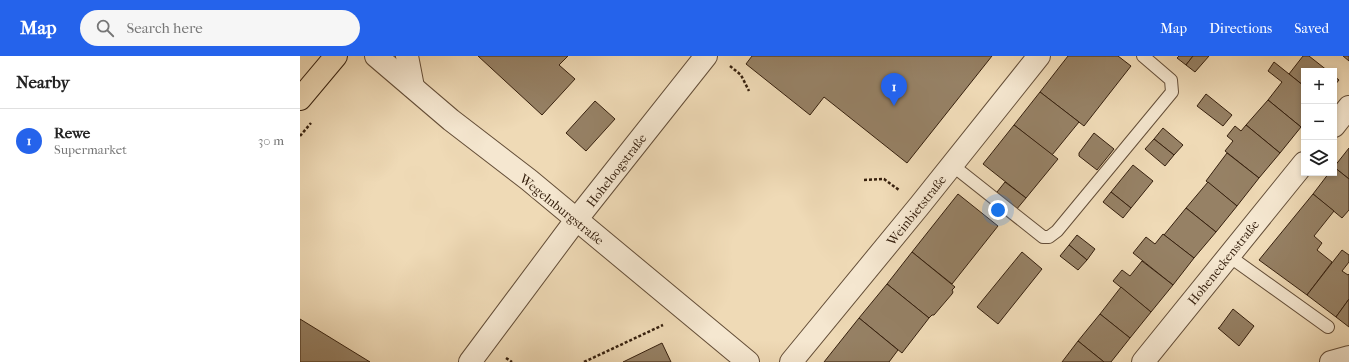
<!DOCTYPE html>
<html lang="en">
<head>
<meta charset="utf-8">
<style>
	body { margin:0; font-family:"IM FELL French Canon",serif; background:#f6f6f6; color:#222 }
	.controls { position:absolute; right:12px; top:12px; display:grid; overflow:hidden; border-radius:0px; box-shadow:0 2px 6px #0003 }
	.controls button { width:36px; height:36px; display:grid; place-items:center; padding:0; border:0; border-bottom:1px solid #e0e0e0; background:#fff; color:#222; font:20px sans-serif }
	.you { position:absolute; left:698px; top:154px; width:14px; height:14px; margin:-10px; border:3px solid #fff; border-radius:50%; background:#1a73e8; box-shadow:0 0 0 6px #1a73e833 }
	.badge { display:grid; place-items:center; width:26px; height:26px; border-radius:50%; background:#2563eb; color:#fff; font-size:13px; font-weight:700 }
	.pin { position:absolute; translate:-50% -33px; filter:drop-shadow(0 1px 2px #0008) }
	.pin::after { content:''; position:absolute; top:21px; width:14px; height:12px; background:inherit; clip-path:polygon(0 0,100% 0,50% 100%) }
	.list { margin:0; padding:0; list-style:none }
	h2 { display:flex; justify-content:space-between; align-items:center; height:52px; margin:0; padding:0 16px; font-size:17px }
	h2 small { font-size:13px; font-weight:400; color:#767676 }
	.list li { display:grid; grid-template-columns:26px 1fr auto; gap:12px; align-items:center; box-sizing:border-box; height:64px; padding:0 16px; border-top:1px solid #e0e0e0 }
	.list b { display:block; font-size:15px; white-space:nowrap }
	.list p { margin:0; font-size:13px; white-space:nowrap; color:#767676 }
	.list em { font-size:13px; font-style:normal; color:#767676 }
	.icon { flex:none; width:22px; height:22px; fill:none; stroke:currentColor; stroke-width:2; stroke-linecap:round; stroke-linejoin:round }
	.map { position:relative; flex:none; width:1049px; height:306px; overflow:hidden }
	header { display:flex; align-items:center; gap:24px; box-sizing:border-box; height:56px; padding:0 20px; background:#2563eb; color:#fff }
	header strong { font-size:19px }
	nav { display:flex; gap:22px; margin-inline-start:auto; font-size:14px }
	.search { width:280px; height:36px; background:#f6f6f6; display:flex; align-items:center; gap:10px; box-sizing:border-box; padding:0 14px; border-radius:22px; color:#767676; font-size:15px }
	main { display:flex }
	aside { flex:1; background:#fff }
	.map>svg:first-child { display:block }
	.building { fill:#968165; stroke:#36200e }
	.lines { fill:none; stroke-linecap:round; stroke-linejoin:round }
	.service-casing { stroke:#644e38; stroke-width:14 }
	.minor-casing { stroke:#644e38; stroke-width:24 }
	.primary-casing { stroke:#36200e; stroke-width:24 }
	.path { stroke:#36200e; stroke-width:2.5; stroke-dasharray:3 2; stroke-linecap:butt }
	.service { stroke:#f5e7d0; stroke-width:12 }
	.minor { stroke:#f5e7d0; stroke-width:22 }
	.primary { stroke:#efdab6; stroke-width:22 }
	.labels { text-anchor:middle; stroke-width:3.5; stroke-linejoin:round; paint-order:stroke }
	.street-label { font-size:13px; fill:#36200e; stroke:#f5e7d0 }
</style>
</head>
<body>
<header>
<strong>Map</strong>
<div class="search"><svg class="icon" aria-label="search" viewBox="0 0 24 24"><circle cx="10" cy="10" r="6"/><path d="M15 15l6 6"/></svg>Search here</div>
<nav><a>Map</a><a>Directions</a><a>Saved</a></nav>
</header>
<main>
<aside>
<h2>Nearby<small></small></h2>
<ul class="list">
<li><span class="badge">1</span><div><b>Rewe</b><p>Supermarket</p></div><em>30 m</em></li>
</ul>
</aside>
<div class="map">
<svg width="1049" height="306" viewBox="0 0 1049 306">
	<rect width="100%" height="100%" fill="#efdab6"/>
	<filter id="stains"><feTurbulence type="fractalNoise" baseFrequency=".005" numOctaves="4"/><feColorMatrix values="0 0 0 0 .2 0 0 0 0 .09 0 0 0 0 .02 0 0 0 .5 -.17"/></filter>
	<radialGradient id="worn" r=".72"><stop offset=".6" stop-color="#630" stop-opacity="0"/><stop offset="1" stop-color="#630" stop-opacity=".3"/></radialGradient>
	<!-- building -->
	<g class="building">
		<path d="M178 0H268L259 9 275 23 242 59Z"/>
		<path d="M452 0H692L607 107 524 41 510 59 446 8Z"/>
		<path d="M768 0H818L831 10 784 70 740 36Z"/>
		<path d="M879 0H893L886 9 877 2Z"/>
		<path d="M893 0H909L895 16 886 9Z"/>
		<path d="M1003 0H1009L1028 15H1004V30L989 18Z"/>
		<path d="M1043 0H1049V5Z"/>
		<path d="M974 6 1004 30V67L1001 71 968 44 982 26 968 15Z"/>
		<path d="M1034 20 1039 24 1034 30Z"/>
		<path d="M740 36 779 66 752 99 714 69Z"/>
		<path d="M906 38 932 59 923 70 897 50Z"/>
		<path d="M968 44 1001 71 980 97 946 69Z"/>
		<path d="M295 45 315 63 286 95 266 77Z"/>
		<path d="M714 69 758 103 726 142 683 108Z"/>
		<path d="M946 69 980 97 959 122 925 95 933 85 927 80 935 70 941 75Z"/>
		<path d="M863 72 883 89 874 99 854 83Z"/>
		<path d="M794 77 814 93 797 114 779 100V97Z"/>
		<path d="M854 83 874 99 865 110 845 93Z"/>
		<path d="M1049 92V123L1034 111Z"/>
		<path d="M927 97 959 122 937 150 906 125Z"/>
		<path d="M833 109 853 125 831 152 811 136Z"/>
		<path d="M1034 111 1049 123V154L1042 162 1013 138 1029 117H1034Z"/>
		<path d="M705 126 726 142 716 154 697 136Z"/>
		<path d="M908 126 937 150 916 176 886 152Z"/>
		<path d="M811 136 831 152 823 162 803 146Z"/>
		<path d="M658 138 698 170 652 228 612 196Z"/>
		<path d="M1013 138 1034 155 1014 180 1022 187 1017 194 1032 206 1007 239 959 204Z"/>
		<path d="M886 152 916 176 894 202 864 179Z"/>
		<path d="M863 178 894 202 873 229 833 197 846 181 855 188Z"/>
		<path d="M777 179 795 193 787 204 769 189Z"/>
		<path d="M769 189 787 204 778 214 760 200Z"/>
		<path d="M1042 194 1049 199V206L1042 215 1048 219 1049 218V243L1036 261 1007 239Z"/>
		<path d="M612 196 655 231 652 234 653 236 652 238 634 259H632L629 262 587 228Z"/>
		<path d="M722 196 742 213 698 268 677 251Z"/>
		<path d="M842 205 873 229 851 256 813 225 822 214 830 220Z"/>
		<path d="M587 228 629 262 602 297 559 262Z"/>
		<path d="M821 231 851 256 830 282 800 258Z"/>
		<path d="M1049 243V271L1036 261Z"/>
		<path d="M933 253 954 270 939 290 918 272H919Z"/>
		<path d="M800 258 830 282 811 306H804L778 285Z"/>
		<path d="M559 262 598 294 589 306H524Z"/>
		<path d="M0 263 70 306H0Z"/>
		<path d="M778 285 804 306H762Z"/>
		<path d="M362 287 371 306H323Z"/>
	</g>
	<g class="lines">
		<defs>
			<g id="service">
				<path d="M652 109 743 181H749L757 175 872 36 871 24 843 0"/>
				<path d="M929 200 1028 271"/>
			</g>
			<g id="minor">
				<path d="M76 0 151 64 229 124 448 306"/>
				<path d="M107 0 113 31"/>
				<path d="M1034 70 1049 51"/>
				<path d="M170 306 276 164 406 0"/>
				<path d="M491 306 620 149 739 0"/>
				<path d="M843 306 1004 107"/>
				<path d="M1031 306 1049 301"/>
			</g>
			<path id="primary" d="M0 43 36 0"/>
		</defs>
		<!-- service casing -->
		<use href="#service" class="service-casing"/>
		<!-- minor casing -->
		<use href="#minor" class="minor-casing"/>
		<!-- primary casing -->
		<use href="#primary" class="primary-casing"/>
		<!-- path -->
		<g class="path">
			<path d="M430 10 441 19 449 35"/>
			<path d="M0 80 11 67"/>
			<path d="M564 124 584 123 599 134"/>
			<path d="M206 302 212 306"/>
			<path d="M284 306 363 269"/>
		</g>
		<!-- service -->
		<use href="#service" class="service"/>
		<!-- minor -->
		<use href="#minor" class="minor"/>
		<!-- primary -->
		<use href="#primary" class="primary"/>
	</g>
	<g class="labels">
		<!-- street labels -->
		<g class="street-label">
			<text transform="translate(316 114) rotate(-52)" y="5">Hoheloogstraße</text>
			<text transform="translate(262 153) rotate(39)" y="5">Wegelnburgstraße</text>
			<text transform="translate(616 154) rotate(-51)" y="5">Weinbietstraße</text>
			<text transform="translate(923 206) rotate(-51)" y="5">Hoheneckenstraße</text>
		</g>
	</g>
	<rect width="100%" height="100%" filter="url(#stains)"/>
	<rect width="100%" height="100%" fill="url(#worn)"/>
</svg>
<div class="controls">
<button>+</button>
<button>−</button>
<button><svg class="icon" aria-label="layers" viewBox="0 0 24 24"><path d="M12 4l9 5-9 5-9-5zM3 14l9 5 9-5"/></svg></button>
</div>
<div class="you"></div>
<div class="pin badge" style="left:594px;top:50px">1</div>
</div>
</main>
</body>
</html>
